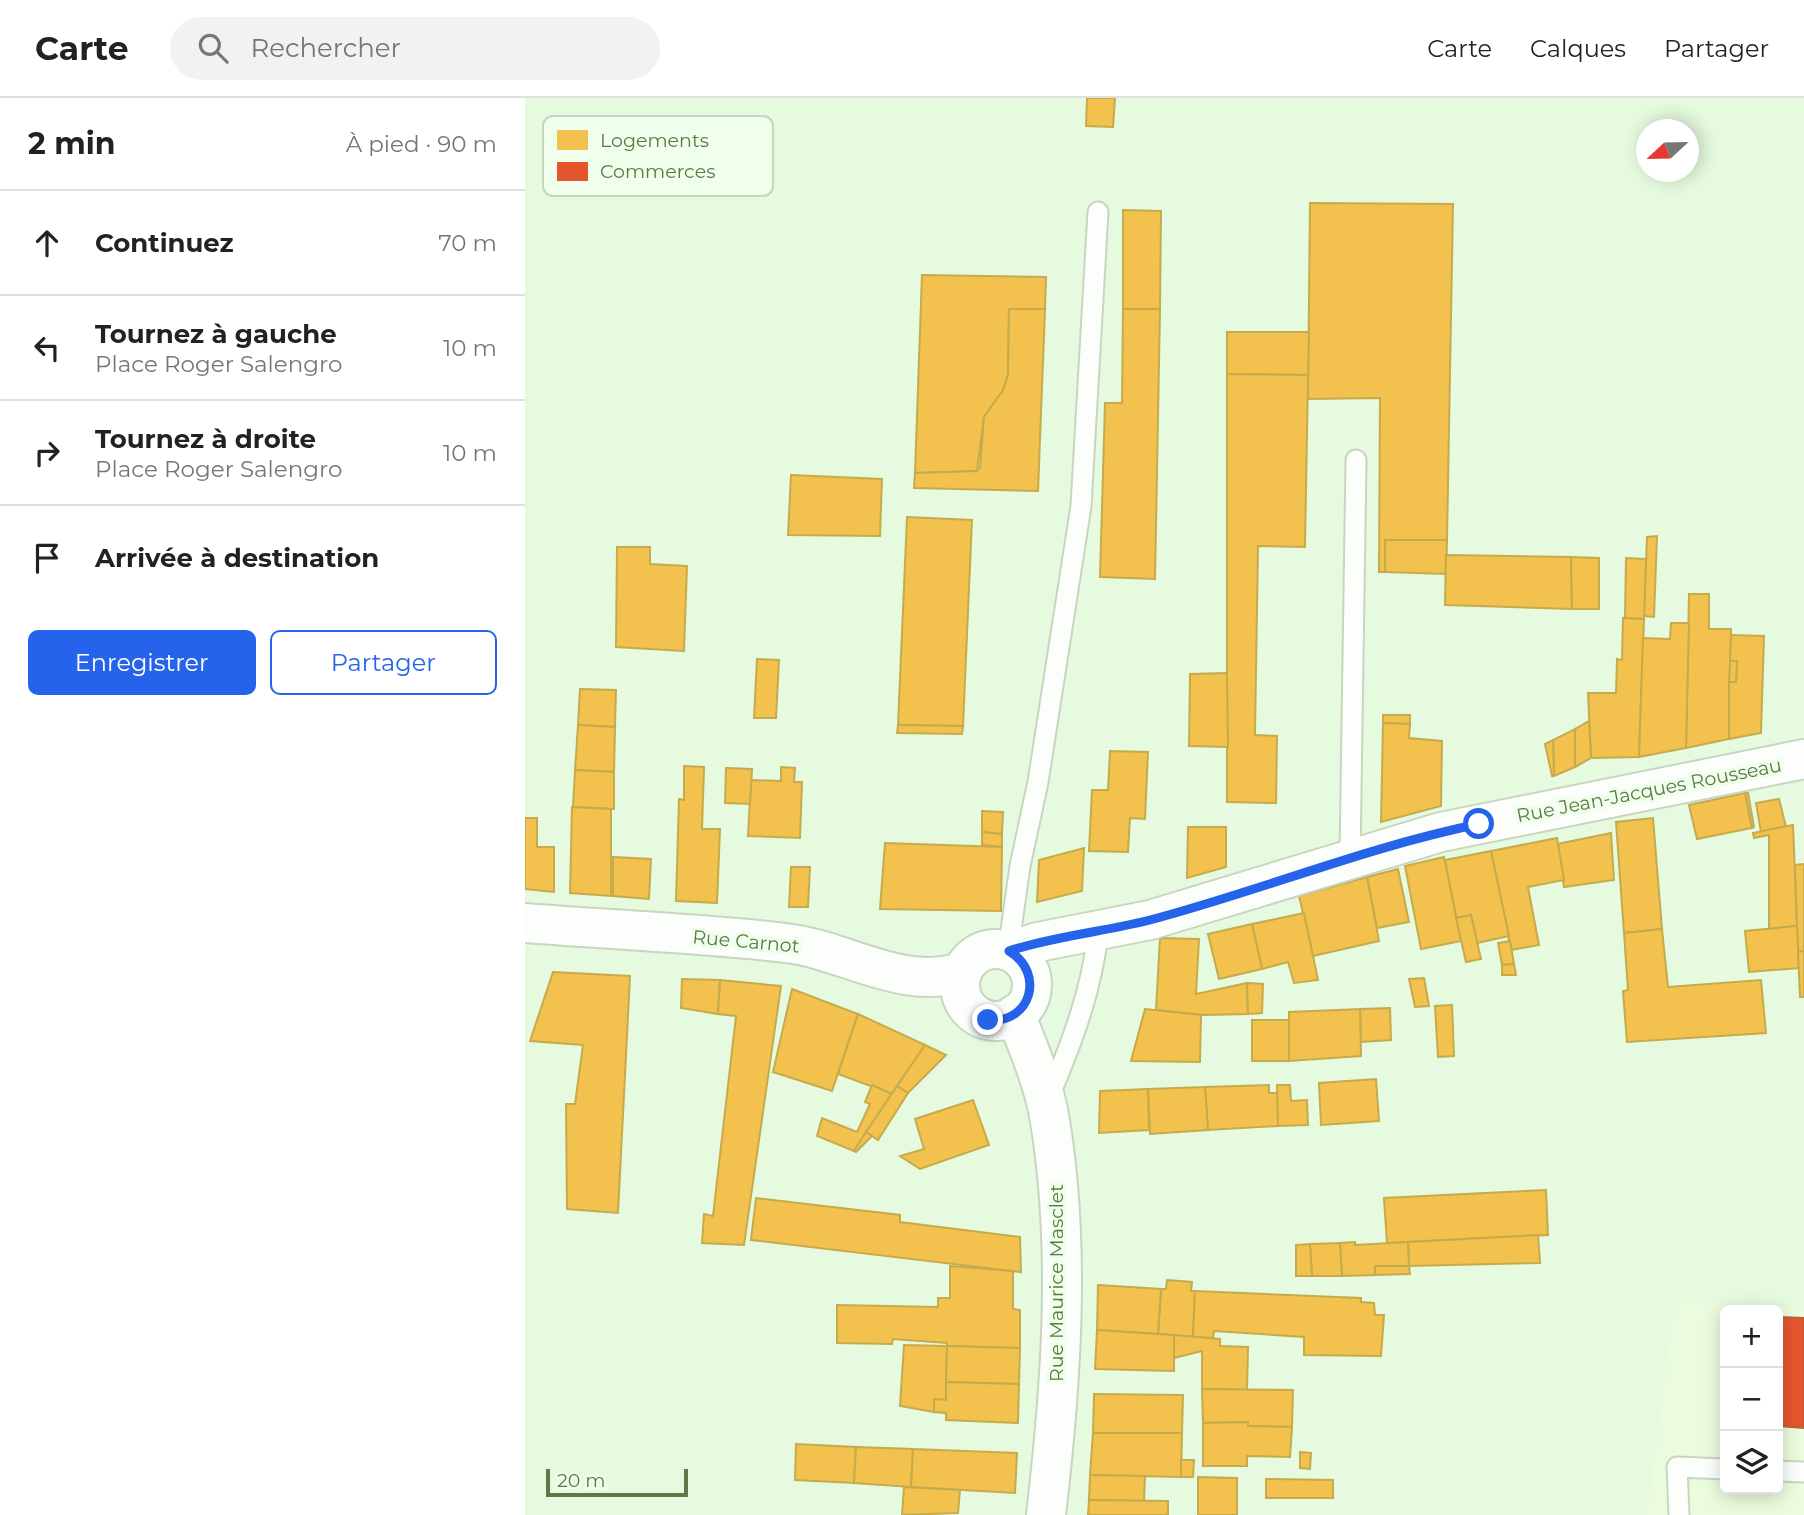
<!DOCTYPE html>
<html lang="fr">
<head>
<meta charset="utf-8">
<style>
	body { margin:0; font-family:Montserrat,sans-serif; background:#f2f2f2; color:#222 }
	.controls { position:absolute; right:21px; bottom:21px; display:grid; overflow:hidden; border-radius:10px; box-shadow:0 4px 18px #0003 }
	.controls button { width:63px; height:63px; display:grid; place-items:center; padding:0; border:0; border-bottom:2px solid #e0e0e0; background:#fff; color:#222; font:35px sans-serif }
	.compass { position:absolute; left:1111px; top:21px; width:63px; height:63px; border-radius:50%; background:#fff; box-shadow:0 4px 18px #0003; rotate:248deg }
	.scale { position:absolute; left:21px; bottom:18px; width:142px; box-sizing:border-box; padding-left:7px; border:4px solid #5d7946; border-top:0; font-size:19px; line-height:24px; white-space:nowrap; color:#5d7946; -webkit-text-stroke:5px #efffeb; paint-order:stroke }
	.stop { position:absolute; width:21px; height:21px; margin:-16px; border:5px solid #2563eb; border-radius:50%; background:#fff }
	.stop.end { background:#2563eb; border-color:#fff; box-shadow:0 2px 7px #0008 }
	.list { margin:0; padding:0; list-style:none }
	h2 { display:flex; justify-content:space-between; align-items:center; height:91px; margin:0; padding:0 28px; font-size:30px }
	h2 small { font-size:23px; font-weight:400; color:#767676 }
	.list li { display:grid; grid-template-columns:46px 1fr auto; gap:21px; align-items:center; box-sizing:border-box; height:105px; padding:0 28px; border-top:2px solid #e0e0e0 }
	.list b { display:block; font-size:26px; white-space:nowrap }
	.list p { margin:0; font-size:23px; white-space:nowrap; color:#767676 }
	.list em { font-size:23px; font-style:normal; color:#767676 }
	.actions { display:flex; gap:14px; padding:21px 28px }
	.actions a { flex:1; padding:16px 0; border:2px solid #2563eb; border-radius:10px; text-align:center; font-size:24px; color:#2563eb }
	.actions .main { background:#2563eb; color:#fff }
	.icon { flex:none; width:38px; height:38px; fill:none; stroke:currentColor; stroke-width:2; stroke-linecap:round; stroke-linejoin:round }
	.map { position:relative; flex:none; width:1279px; height:1417px; overflow:hidden }
	header { display:flex; align-items:center; gap:42px; box-sizing:border-box; height:98px; padding:0 35px; background:#fff; border-bottom:2px solid #e0e0e0 }
	header strong { font-size:33px }
	nav { display:flex; gap:38px; margin-inline-start:auto; font-size:24px }
	.search { width:490px; height:63px; background:#f2f2f2; display:flex; align-items:center; gap:18px; box-sizing:border-box; padding:0 24px; border-radius:38px; color:#767676; font-size:26px }
	main { display:flex }
	aside { flex:1; background:#fff }
	.map>svg:first-child { display:block }
	.residential { fill:#e5fade; fill-rule:evenodd }
	.commercial { fill:#ebfcde; fill-rule:evenodd }
	.homes { fill:#f2c14e; stroke:#c5ab4c; stroke-width:2 }
	.shops { fill:#e4572e; stroke:#bc6135; stroke-width:2 }
	.lines { fill:none; stroke-linecap:round; stroke-linejoin:round }
	.lane-casing { stroke:#c8d6c0; stroke-width:23 }
	.street-casing { stroke:#c8d6c0; stroke-width:42 }
	.lane { stroke:#fcfefc; stroke-width:19 }
	.street { stroke:#fcfefc; stroke-width:38 }
	.route { stroke:#2563eb; stroke-width:9 }
	.labels { text-anchor:middle; stroke-width:7; stroke-linejoin:round; paint-order:stroke }
	.street-label { font-size:19px; fill:#5d7946; stroke:#efffeb }
	.key { fill:#efffeb; stroke:#c3d7ba; stroke-width:2 }
	.key-label { font-size:19px; fill:#5d7946 }
</style>
</head>
<body>
<header>
<strong>Carte</strong>
<div class="search"><svg class="icon" aria-label="search" viewBox="0 0 24 24"><circle cx="10" cy="10" r="6"/><path d="M15 15l6 6"/></svg>Rechercher</div>
<nav><a>Carte</a><a>Calques</a><a>Partager</a></nav>
</header>
<main>
<aside>
<h2>2 min<small>À pied · 90 m</small></h2>
<ul class="list">
<li><svg class="icon" aria-label="ahead" viewBox="0 0 24 24"><path d="M12 20V5M6 11l6-6 6 6"/></svg><div><b>Continuez</b></div><em>70 m</em></li>
<li><svg class="icon" aria-label="left" viewBox="0 0 24 24"><path d="M17 20v-9H6M10 6l-5 5 5 5"/></svg><div><b>Tournez à gauche</b><p>Place Roger Salengro</p></div><em>10 m</em></li>
<li><svg class="icon" aria-label="right" viewBox="0 0 24 24"><path d="M7 20v-9h11M14 6l5 5-5 5"/></svg><div><b>Tournez à droite</b><p>Place Roger Salengro</p></div><em>10 m</em></li>
<li><svg class="icon" aria-label="arrive" viewBox="0 0 24 24"><path d="M6 21V4h12l-3 4 3 4H6"/></svg><div><b>Arrivée à destination</b></div></li>
</ul>
<div class="actions"><a class="main">Enregistrer</a><a>Partager</a></div>
</aside>
<div class="map">
<svg width="1279" height="1417" viewBox="0 0 1279 1417">
	<rect width="100%" height="100%" fill="#ecf8e8"/>
	<!-- residential -->
	<path class="residential" d="M0 0H1279V1417H0ZM1122 32H1164V74H1122ZM1200 1212H1253V1391H1200Z"/>
	<!-- commercial -->
	<path class="commercial" d="M1150 1203 1279 1211V1417H1122ZM1200 1212H1253V1391H1200Z"/>
	<!-- homes -->
	<g class="homes">
		<path d="M562 0H590L588 29 561 28Z"/>
		<path d="M785 105 928 106 922 442H860V474H854L855 300 783 301Z"/>
		<path d="M598 112 636 113 635 211H598Z"/>
		<path d="M397 177 521 179 520 211H484L483 277 478 292 459 319 452 373 390 375Z"/>
		<path d="M484 211H520L513 393 389 390 390 375 452 373 455 369 459 319 478 292 483 277Z"/>
		<path d="M598 211H635L630 481 575 479 580 305H597Z"/>
		<path d="M702 234H784L783 277 702 276Z"/>
		<path d="M702 276 783 277 780 449 733 448 730 637 752 638 751 705 702 704Z"/>
		<path d="M266 377 357 381 355 438 263 437Z"/>
		<path d="M382 419 447 422 438 628 373 627Z"/>
		<path d="M1132 438 1129 519 1119 518 1122 439Z"/>
		<path d="M860 442H922L921 476 860 474Z"/>
		<path d="M92 449H125V466L162 468 159 553 91 549Z"/>
		<path d="M921 457 1046 459 1047 511 920 507Z"/>
		<path d="M1046 459 1074 460V511H1047Z"/>
		<path d="M1101 460 1121 461 1119 521 1100 520Z"/>
		<path d="M1164 496H1184V531H1206V537L1204 641 1161 650Z"/>
		<path d="M1098 520 1119 521 1114 659 1066 660 1063 595H1091L1092 561 1097 562Z"/>
		<path d="M1146 525H1164L1161 650 1114 659 1118 540 1145 541Z"/>
		<path d="M1206 537 1239 538 1236 635 1204 641V584H1211L1212 563H1205Z"/>
		<path d="M232 561 254 562 251 620H229Z"/>
		<path d="M1205 563H1212L1211 584H1204Z"/>
		<path d="M702 575 703 649 664 648 665 576Z"/>
		<path d="M55 591 91 592 90 629 53 627Z"/>
		<path d="M858 617H885V626L858 625Z"/>
		<path d="M1064 623 1066 660 1050 669V631Z"/>
		<path d="M858 625 885 626 884 640 917 643 916 708 856 724Z"/>
		<path d="M53 627 90 629 89 674 50 672Z"/>
		<path d="M373 627 438 628 437 636 372 635Z"/>
		<path d="M1050 631V669L1029 678 1028 642Z"/>
		<path d="M1028 642 1029 678H1027L1020 646Z"/>
		<path d="M585 653 623 654 620 721 605 720 603 754 564 753 567 692H583Z"/>
		<path d="M159 668 179 669 177 731H195L192 805 151 803 154 701 159 702Z"/>
		<path d="M256 669 270 670 269 684H277L275 740 223 738 226 682 256 683Z"/>
		<path d="M201 670 227 671 225 706 200 705Z"/>
		<path d="M50 672 89 674V711L48 709Z"/>
		<path d="M1220 695 1227 730 1172 741 1164 707Z"/>
		<path d="M1220 695H1223L1229 729 1227 730Z"/>
		<path d="M1254 701 1261 729 1236 734 1231 705Z"/>
		<path d="M47 709 86 711V798L45 795Z"/>
		<path d="M457 713 478 714 477 736 457 734Z"/>
		<path d="M0 720H12V749H29V794L0 791Z"/>
		<path d="M1128 720 1137 831 1099 835 1091 724Z"/>
		<path d="M1268 727 1272 828 1244 831V737L1229 740 1228 735Z"/>
		<path d="M663 729H701V769L662 780Z"/>
		<path d="M457 734 477 736V749L457 747Z"/>
		<path d="M1086 735 1089 782 1039 789 1032 746Z"/>
		<path d="M1032 740 1039 782 1003 789 1014 847 986 852 966 753Z"/>
		<path d="M360 745 477 749 476 813 355 811Z"/>
		<path d="M559 750 557 793 512 804 514 762Z"/>
		<path d="M966 753 984 838 952 845 946 817 931 820 920 762Z"/>
		<path d="M88 759 126 761 124 801 88 798Z"/>
		<path d="M919 759 936 843 896 851 880 768Z"/>
		<path d="M1279 766V853L1273 854 1270 767Z"/>
		<path d="M266 769H285L283 809H264Z"/>
		<path d="M873 771 884 824 852 830 842 779Z"/>
		<path d="M842 779 854 843 788 858 774 798Z"/>
		<path d="M779 815 793 882 769 885 763 864 737 871 727 826Z"/>
		<path d="M946 817 956 861 941 864 931 820Z"/>
		<path d="M727 826 737 871 694 881 683 836Z"/>
		<path d="M1272 828 1274 870 1224 874 1220 833Z"/>
		<path d="M1137 831 1143 889 1236 882 1241 935 1102 944 1098 893 1103 892 1099 835Z"/>
		<path d="M635 840 674 841 671 896 722 885 723 916 680 917 631 912Z"/>
		<path d="M985 843 989 866 977 867 973 845Z"/>
		<path d="M1279 853V899H1275L1273 854Z"/>
		<path d="M989 866 991 877H977V867Z"/>
		<path d="M28 874 105 878 93 1115 42 1111 41 1006H50L58 947 5 943Z"/>
		<path d="M899 880 904 908 890 909 884 881Z"/>
		<path d="M157 881 195 882 193 916 156 910Z"/>
		<path d="M195 882 256 888 219 1147 177 1145 179 1116 188 1118 211 918 193 916Z"/>
		<path d="M722 885 738 886 737 915 723 916Z"/>
		<path d="M267 891 333 916 307 993 248 974Z"/>
		<path d="M927 907 929 958 913 959 910 908Z"/>
		<path d="M865 910 866 942 836 944 835 911Z"/>
		<path d="M620 911 676 917 675 964 606 963Z"/>
		<path d="M835 911 836 958 764 963V914Z"/>
		<path d="M333 916 400 947 367 996 313 976Z"/>
		<rect x="727" y="922" width="37" height="41"/>
		<path d="M400 947 421 957 383 995 372 988Z"/>
		<path d="M851 981 854 1023 796 1027 794 985Z"/>
		<path d="M347 987 367 996 329 1053 292 1038 297 1020 332 1034 345 1006 340 1004Z"/>
		<path d="M744 987V995H753V1028L683 1032 680 989Z"/>
		<path d="M752 987H765L766 1003 782 1002 783 1027 753 1028Z"/>
		<path d="M372 988 383 995 353 1042 341 1034Z"/>
		<path d="M680 989 683 1032 625 1036 623 991Z"/>
		<path d="M623 991 624 1032 574 1035 575 993Z"/>
		<path d="M448 1002 464 1047 395 1071 375 1058 399 1051 390 1021Z"/>
		<path d="M341 1034 347 1038 331 1054 329 1053Z"/>
		<path d="M1021 1092 1023 1137 862 1145 859 1100Z"/>
		<path d="M231 1100 375 1117V1124L495 1139 496 1174 226 1142Z"/>
		<path d="M1013 1137 1015 1165 884 1168 883 1144Z"/>
		<path d="M830 1144V1147L883 1144 884 1168H850V1177L817 1178 815 1145Z"/>
		<path d="M815 1145 817 1178H787L785 1146Z"/>
		<path d="M785 1146 787 1178H771V1147Z"/>
		<path d="M425 1168 488 1173V1211L495 1212V1250L422 1248V1245L368 1241 367 1246 312 1245V1207L413 1209V1200H425Z"/>
		<path d="M850 1168H884L885 1176 850 1177Z"/>
		<path d="M642 1182 667 1184 666 1193H670L668 1239 633 1236 636 1191H641Z"/>
		<path d="M573 1187 636 1191 633 1236 572 1232Z"/>
		<path d="M670 1193 836 1200V1204L849 1205 850 1217H859L856 1258 779 1257V1239L689 1233 688 1240 668 1239Z"/>
		<path d="M572 1232 649 1237V1273L570 1271Z"/>
		<path d="M649 1237 695 1241V1248L723 1249 722 1292 677 1291V1253L649 1260Z"/>
		<path d="M379 1247 422 1248 421 1302 409 1301V1314L375 1308Z"/>
		<path d="M422 1248 495 1250 494 1286 421 1284Z"/>
		<path d="M421 1284 494 1286 493 1325 421 1322V1315L409 1314V1301L421 1302Z"/>
		<path d="M677 1291 768 1292 767 1329 723 1328V1324L678 1325Z"/>
		<path d="M569 1296 658 1297 657 1335H568Z"/>
		<path d="M723 1324V1328L767 1329 765 1359 722 1358V1368H678V1325Z"/>
		<path d="M568 1335H657L656 1379 565 1377Z"/>
		<path d="M271 1346 331 1349 329 1385 270 1382Z"/>
		<path d="M331 1349 388 1351 386 1389 329 1385Z"/>
		<path d="M388 1351 492 1355 490 1395 386 1389Z"/>
		<path d="M775 1354 786 1355 785 1371 775 1370Z"/>
		<path d="M656 1362H669L668 1379H656Z"/>
		<path d="M565 1377 620 1378 619 1403 564 1402Z"/>
		<path d="M673 1379 712 1380V1417H673Z"/>
		<path d="M741 1381 808 1382V1400H741Z"/>
		<path d="M379 1389 435 1392 433 1415 377 1417Z"/>
		<path d="M564 1402 643 1403V1417H563Z"/>
	</g>
	<!-- shops -->
	<path class="shops" d="M1253 1219 1279 1220V1330L1253 1328Z"/>
	<g class="lines">
		<defs>
			<g id="lane">
				<path d="M825 759 831 362"/>
				<path d="M483 853 495 768 513 684 556 408 573 114"/>
				<path d="M523 1001C546 947 567 893 573 834"/>
				<path d="M1253 1373 1279 1374"/>
				<path d="M1154 1417 1152 1369 1200 1371"/>
			</g>
			<g id="street">
				<path d="M0 825C87 832 175 835 261 845 321 852 376 893 437 874"/>
				<circle cx="471" cy="887" r="36"/>
				<path d="M483 853 513 844 625 822 916 734 1279 661"/>
				<path d="M490 916C504 951 519 986 525 1023 546 1151 536 1289 521 1417"/>
			</g>
		</defs>
		<!-- lane casing -->
		<use href="#lane" class="lane-casing"/>
		<!-- street casing -->
		<use href="#street" class="street-casing"/>
		<!-- lane -->
		<use href="#lane" class="lane"/>
		<!-- street -->
		<use href="#street" class="street"/>
	</g>
	<g class="lines">
		<!-- route -->
		<path class="route" d="M463 922C507 926 520 874 484 853 529 838 578 834 625 822 735 793 841 749 954 726"/>
	</g>
	<g class="labels">
		<!-- street labels -->
		<g class="street-label">
			<text transform="translate(1124 692) rotate(-11)" y="7">Rue Jean-Jacques Rousseau</text>
			<text transform="translate(221 843) rotate(5)" y="7">Rue Carnot</text>
			<text transform="translate(531 1185) rotate(-90)" y="7">Rue Maurice Masclet</text>
		</g>
	</g>
	<!-- legend -->
	<rect x="18" y="18" width="230" height="80" rx="10" class="key"/>
	<rect x="32" y="32" width="31" height="20" fill="#f2c14e"/>
	<rect x="32" y="64" width="31" height="19" fill="#e4572e"/>
	<g class="key-label">
		<text x="75" y="49">Logements</text>
		<text x="75" y="80">Commerces</text>
	</g>
</svg>
<div class="controls">
<button>+</button>
<button>−</button>
<button><svg class="icon" aria-label="layers" viewBox="0 0 24 24"><path d="M12 4l9 5-9 5-9-5zM3 14l9 5 9-5"/></svg></button>
</div>
<svg class="compass" viewBox="-18 -18 36 36"><path d="M0-13l5 13h-10z" fill="#e53935"/><path d="M0 13l5-13h-10z" fill="#767676"/></svg>
<div class="scale">20 m</div>
<div class="stop" style="left:954px;top:726px"></div>
<div class="stop end" style="left:463px;top:922px"></div>
</div>
</main>
</body>
</html>
